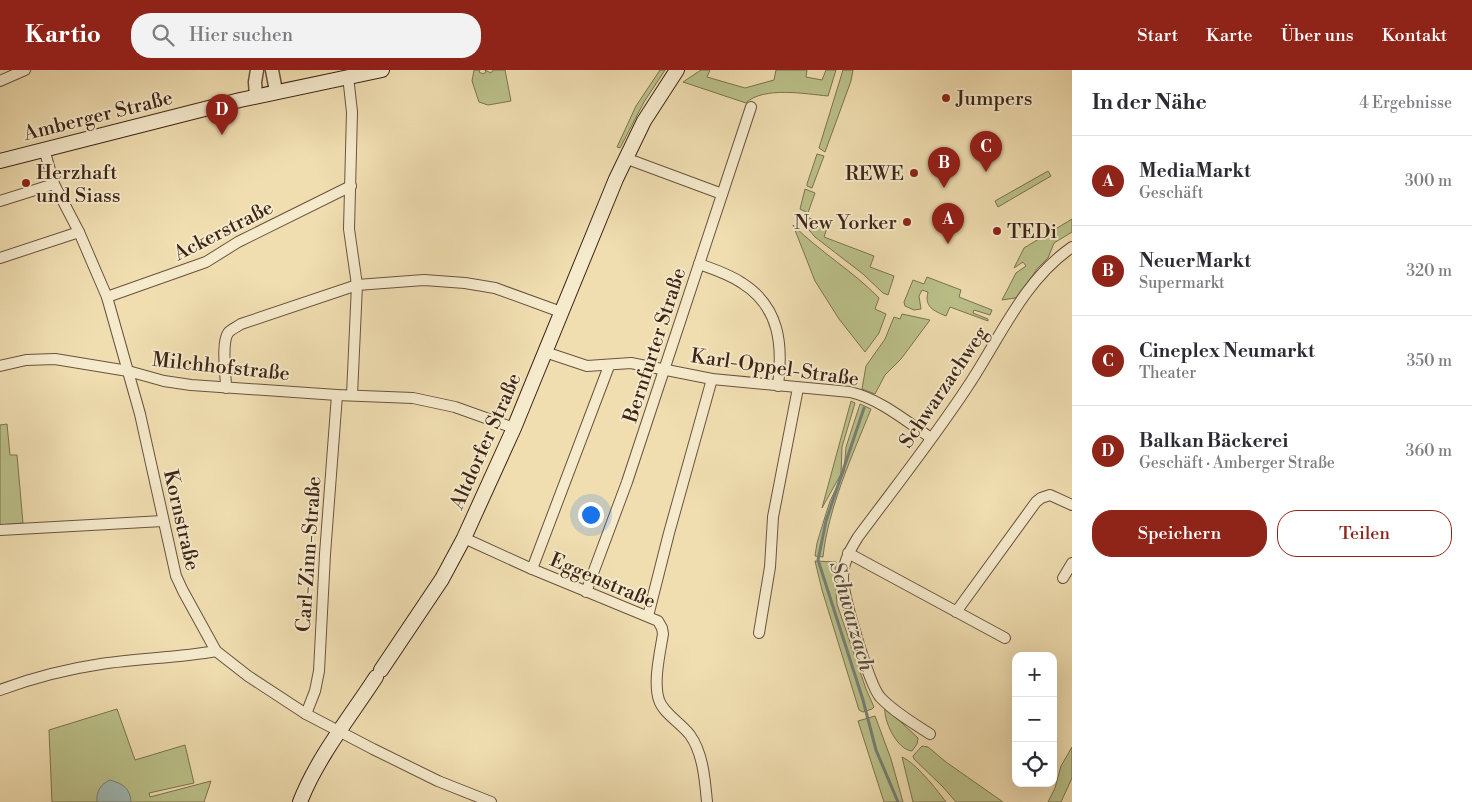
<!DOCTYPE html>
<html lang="de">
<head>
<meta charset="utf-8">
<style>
	body { margin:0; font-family:"Libre Bodoni",serif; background:#f2f2f3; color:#2b2b33 }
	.controls { position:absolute; right:15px; bottom:15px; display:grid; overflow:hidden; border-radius:10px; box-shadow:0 5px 20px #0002 }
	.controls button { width:45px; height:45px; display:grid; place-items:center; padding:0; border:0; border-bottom:1px solid #e1e1e2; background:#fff; color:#2b2b33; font:25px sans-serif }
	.you { position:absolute; left:590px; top:444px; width:18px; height:18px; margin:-12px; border:4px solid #fff; border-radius:50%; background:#1a73e8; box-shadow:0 0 0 8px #1a73e833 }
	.badge { display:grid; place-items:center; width:32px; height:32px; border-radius:50%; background:#8f2418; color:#fff; font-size:16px; font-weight:700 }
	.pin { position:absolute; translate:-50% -41px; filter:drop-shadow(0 1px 2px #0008) }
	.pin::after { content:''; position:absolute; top:26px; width:18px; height:15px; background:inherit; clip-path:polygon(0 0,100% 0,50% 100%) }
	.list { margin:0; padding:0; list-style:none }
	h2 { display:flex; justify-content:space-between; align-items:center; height:65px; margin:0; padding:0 20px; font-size:21px }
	h2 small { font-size:16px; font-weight:400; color:#7c7c81 }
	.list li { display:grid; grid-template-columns:32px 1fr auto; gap:15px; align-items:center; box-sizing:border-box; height:90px; padding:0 20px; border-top:1px solid #e1e1e2 }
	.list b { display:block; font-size:19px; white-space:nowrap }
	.list p { margin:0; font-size:16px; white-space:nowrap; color:#7c7c81 }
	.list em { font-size:16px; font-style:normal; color:#7c7c81 }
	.actions { display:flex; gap:10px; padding:15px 20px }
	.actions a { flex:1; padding:11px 0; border:1px solid #8f2418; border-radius:20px; text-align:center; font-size:18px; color:#8f2418 }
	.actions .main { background:#8f2418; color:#fff }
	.icon { flex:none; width:28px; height:28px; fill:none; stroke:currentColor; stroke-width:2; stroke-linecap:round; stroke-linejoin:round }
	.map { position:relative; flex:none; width:1072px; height:732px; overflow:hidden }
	header { display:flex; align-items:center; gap:30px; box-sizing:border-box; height:70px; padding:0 25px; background:#8f2418; color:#fff }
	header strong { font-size:24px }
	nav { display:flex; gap:28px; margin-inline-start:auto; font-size:18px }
	.search { width:350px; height:45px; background:#f2f2f3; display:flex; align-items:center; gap:12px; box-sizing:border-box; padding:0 18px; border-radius:20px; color:#7c7c81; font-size:19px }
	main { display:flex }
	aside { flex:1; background:#fff }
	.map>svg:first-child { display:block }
	.green { fill:#bbc18a; stroke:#7c7352 }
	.water { fill:#9ebab6; stroke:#777e77 }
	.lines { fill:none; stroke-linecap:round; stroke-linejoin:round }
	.stream { stroke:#777e77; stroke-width:3 }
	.minor-casing { stroke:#6a533f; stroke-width:12 }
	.tertiary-casing { stroke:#6a533f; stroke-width:15 }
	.secondary-casing { stroke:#3d2519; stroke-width:16 }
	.minor { stroke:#f5eacc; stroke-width:10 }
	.tertiary { stroke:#f5eacc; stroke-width:12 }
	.secondary { stroke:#f5eacc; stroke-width:14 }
	.poi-dot { fill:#8f2418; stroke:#f5eacc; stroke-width:2 }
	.labels { text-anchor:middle; stroke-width:4; stroke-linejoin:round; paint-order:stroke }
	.poi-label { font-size:20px; fill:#3d2519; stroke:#f5eacc; text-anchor:start }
	.street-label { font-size:20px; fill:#3d2519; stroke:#f5eacc }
	.water-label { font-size:21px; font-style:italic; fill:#554a40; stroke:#f5eacc }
</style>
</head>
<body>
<header>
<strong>Kartio</strong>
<div class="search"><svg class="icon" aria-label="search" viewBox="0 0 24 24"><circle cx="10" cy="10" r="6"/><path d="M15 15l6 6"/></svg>Hier suchen</div>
<nav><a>Start</a><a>Karte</a><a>Über uns</a><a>Kontakt</a></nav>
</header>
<main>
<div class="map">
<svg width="1072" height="732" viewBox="0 0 1072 732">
	<rect width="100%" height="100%" fill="#f0deb1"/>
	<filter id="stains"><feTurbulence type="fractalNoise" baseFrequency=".004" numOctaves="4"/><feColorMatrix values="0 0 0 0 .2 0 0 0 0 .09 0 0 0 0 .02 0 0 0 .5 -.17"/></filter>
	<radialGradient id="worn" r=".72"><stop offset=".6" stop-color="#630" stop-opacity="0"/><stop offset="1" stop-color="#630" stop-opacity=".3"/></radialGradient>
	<!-- green -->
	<g class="green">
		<path d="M474 0H480L479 2 483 4 486 2 485 0 491 3 493 0H505L511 31 488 35 479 32 472 11Z"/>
		<path d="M660 0H665L644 32 620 78 617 77 636 36Z"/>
		<path d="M701 0H710L707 7 745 18 774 10 776 0H807L806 7 822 10 826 0H836L828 26C806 24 763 16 746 33L683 12Z"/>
		<path d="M843 0H853L851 11 825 82 819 78Z"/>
		<path d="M817 84 824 86 812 118 807 116V114Z"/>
		<path d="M1048 101 1051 106 998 137 995 131Z"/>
		<path d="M805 119 815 123 808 143 800 139Z"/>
		<path d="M801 145 828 155 824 167 874 186 870 197 894 206 888 225 883 223 863 204 815 167 804 154Z"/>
		<path d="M1072 149V162L1054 173 1048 188 1037 199 1018 226 1015 228 1002 230 1016 203 1026 196 1023 192 1014 198 1024 178Z"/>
		<path d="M793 155C820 182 853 201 879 228L875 239 886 244 879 263 865 282 839 249 815 211Z"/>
		<path d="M927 207 961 220 959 227 992 240 990 245 974 240 973 243 988 249V251L950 237 946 246C934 241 924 237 928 222L922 220 919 226 921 239 914 240 905 236 904 232 913 210 924 214Z"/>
		<path d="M902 244 930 250 901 289 885 305 875 324 862 319 866 296 885 269 894 247 900 249Z"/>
		<path d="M851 331 855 333 842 377 841 404 822 438Z"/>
		<path d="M860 334 871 339C853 384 828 438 823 487L815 486 817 473 824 450 830 431 844 402 846 377Z"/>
		<path d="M7 354 10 385H17L23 453 0 455V355Z"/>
		<path d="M815 491 836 492V522L837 534 866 619 874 637 872 639 863 642 859 640 822 520Z"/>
		<path d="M885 637 918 668 917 674 912 681C897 680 883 650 885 637Z"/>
		<path d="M117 639 135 690 185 675 194 713 149 723 150 727 211 711 204 732H52L49 660Z"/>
		<path d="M875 646 891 689 903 732H884L858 651Z"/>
		<path d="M922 676 928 677 946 692 1003 732H956L943 717 914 689 913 686Z"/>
		<path d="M1072 677V708L1061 732H1048L1055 718 1061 696Z"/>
		<path d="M902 687C916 693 937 720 946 732H913Z"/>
	</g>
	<!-- water -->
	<path class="water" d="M110 710C123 714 130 718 131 732H97C96 721 101 714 110 710Z"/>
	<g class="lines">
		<!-- stream -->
		<path class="stream" d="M864 338 826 451 818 490 863 630 876 680 898 732"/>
		<defs>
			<g id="minor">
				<path d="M348 6 352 42 349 159 357 215 352 325"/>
				<path d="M0 11 25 0"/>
				<path d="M44 79 54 114 79 162 107 227 140 344 176 506 183 521 216 581 248 606 306 644 373 679 438 711 491 732"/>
				<path d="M625 88 722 124"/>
				<path d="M0 131 54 114"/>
				<path d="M0 188 79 162"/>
				<path d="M699 194C713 199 729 204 742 213 780 237 783 275 778 316"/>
				<path d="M107 227 206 192 238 172 351 116"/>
				<path d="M545 282 587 296 631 293 712 309 850 322C880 329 906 351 931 368"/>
				<path d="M0 296 26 290 55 289 128 301 164 311 191 315 337 325 413 328 455 337 514 358"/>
				<path d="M226 318C226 305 221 274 228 263 231 259 237 257 241 254L357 215 424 210 465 213 495 218 561 242"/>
				<path d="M0 460 163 451"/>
				<path d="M464 468 532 499 658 551 662 558 663 564C660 583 653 612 659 630 663 643 681 653 690 665 703 683 705 710 707 732"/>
				<path d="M848 483 1005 568"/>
				<path d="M532 499 609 296"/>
				<path d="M1063 508 1072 493"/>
				<path d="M586 522 627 412 751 37"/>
				<path d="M956 542 1036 432 1041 428 1050 425 1072 435"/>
				<path d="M648 546 669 463 712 309"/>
				<path d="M759 563 770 497 773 447 798 318"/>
				<path d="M0 620C32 608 67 599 101 594 139 588 178 588 216 581"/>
				<path d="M306 644 315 621 319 601 325 484 337 325"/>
				<path d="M930 664C913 653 894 642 880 627 869 614 842 523 843 506 844 490 850 480 858 467 895 417 934 368 968 316 1000 268 1023 211 1072 177"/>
			</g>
			<g id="tertiary">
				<path d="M272 0 276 21"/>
				<path d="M256 26 255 12 257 0"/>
			</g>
			<g id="secondary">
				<path d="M0 91 240 30 382 0"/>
				<path d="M381 600 442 509 464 468 514 358 616 109 644 51 677 0"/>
				<path d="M300 732C317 688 350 647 376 607"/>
			</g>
		</defs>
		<!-- minor casing -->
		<use href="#minor" class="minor-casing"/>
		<!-- tertiary casing -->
		<use href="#tertiary" class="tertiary-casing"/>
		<!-- secondary casing -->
		<use href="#secondary" class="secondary-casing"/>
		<!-- minor -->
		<use href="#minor" class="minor"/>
		<!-- tertiary -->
		<use href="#tertiary" class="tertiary"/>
		<!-- secondary -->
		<use href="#secondary" class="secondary"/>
	</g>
	<!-- markers -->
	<g class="poi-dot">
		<circle cx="946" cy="28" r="5"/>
		<circle cx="914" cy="103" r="5"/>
		<circle cx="26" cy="113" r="5"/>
		<circle cx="907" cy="152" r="5"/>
		<circle cx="997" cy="161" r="5"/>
	</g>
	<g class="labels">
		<!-- poi labels -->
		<g class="poi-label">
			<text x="956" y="35">Jumpers</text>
			<text x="36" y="109">Herzhaft<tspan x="36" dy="23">und Siass</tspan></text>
			<text x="904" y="110" text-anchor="end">REWE</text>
			<text x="897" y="159" text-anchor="end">New Yorker</text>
			<text x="1007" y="168">TEDi</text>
		</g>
		<!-- street labels -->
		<g class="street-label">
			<text transform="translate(98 45) rotate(-14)" y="7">Amberger Straße</text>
			<text transform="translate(223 160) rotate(-27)" y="7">Ackerstraße</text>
			<text transform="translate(654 275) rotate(-72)" y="7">Bernfurter Straße</text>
			<text transform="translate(221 296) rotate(6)" y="7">Milchhofstraße</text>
			<text transform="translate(775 297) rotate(8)" y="7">Karl-Oppel-Straße</text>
			<text transform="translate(943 317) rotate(-56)" y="7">Schwarzachweg</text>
			<text transform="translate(485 371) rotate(-66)" y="7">Altdorfer Straße</text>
			<text transform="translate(182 450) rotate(77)" y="7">Kornstraße</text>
			<text transform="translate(308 484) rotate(-86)" y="7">Carl-Zinn-Straße</text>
			<text transform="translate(603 510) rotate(23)" y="7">Eggenstraße</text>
		</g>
		<!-- water labels -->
		<g class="water-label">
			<text transform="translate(852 546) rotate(74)" y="7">Schwarzach</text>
		</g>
	</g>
	<rect width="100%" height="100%" filter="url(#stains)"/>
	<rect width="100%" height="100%" fill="url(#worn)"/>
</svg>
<div class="controls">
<button>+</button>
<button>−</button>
<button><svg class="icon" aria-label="locate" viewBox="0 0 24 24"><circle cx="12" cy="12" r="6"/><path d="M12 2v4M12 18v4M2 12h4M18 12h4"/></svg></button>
</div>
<div class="you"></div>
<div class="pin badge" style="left:948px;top:174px">A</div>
<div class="pin badge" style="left:944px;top:118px">B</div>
<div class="pin badge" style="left:986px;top:102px">C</div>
<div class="pin badge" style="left:222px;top:65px">D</div>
</div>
<aside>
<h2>In der Nähe<small>4 Ergebnisse</small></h2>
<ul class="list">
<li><span class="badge">A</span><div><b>MediaMarkt</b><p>Geschäft</p></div><em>300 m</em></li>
<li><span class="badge">B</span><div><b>NeuerMarkt</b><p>Supermarkt</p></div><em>320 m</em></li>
<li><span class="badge">C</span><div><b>Cineplex Neumarkt</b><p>Theater</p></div><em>350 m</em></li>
<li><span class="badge">D</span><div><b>Balkan Bäckerei</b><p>Geschäft · Amberger Straße</p></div><em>360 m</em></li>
</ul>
<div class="actions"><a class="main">Speichern</a><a>Teilen</a></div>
</aside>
</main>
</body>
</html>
